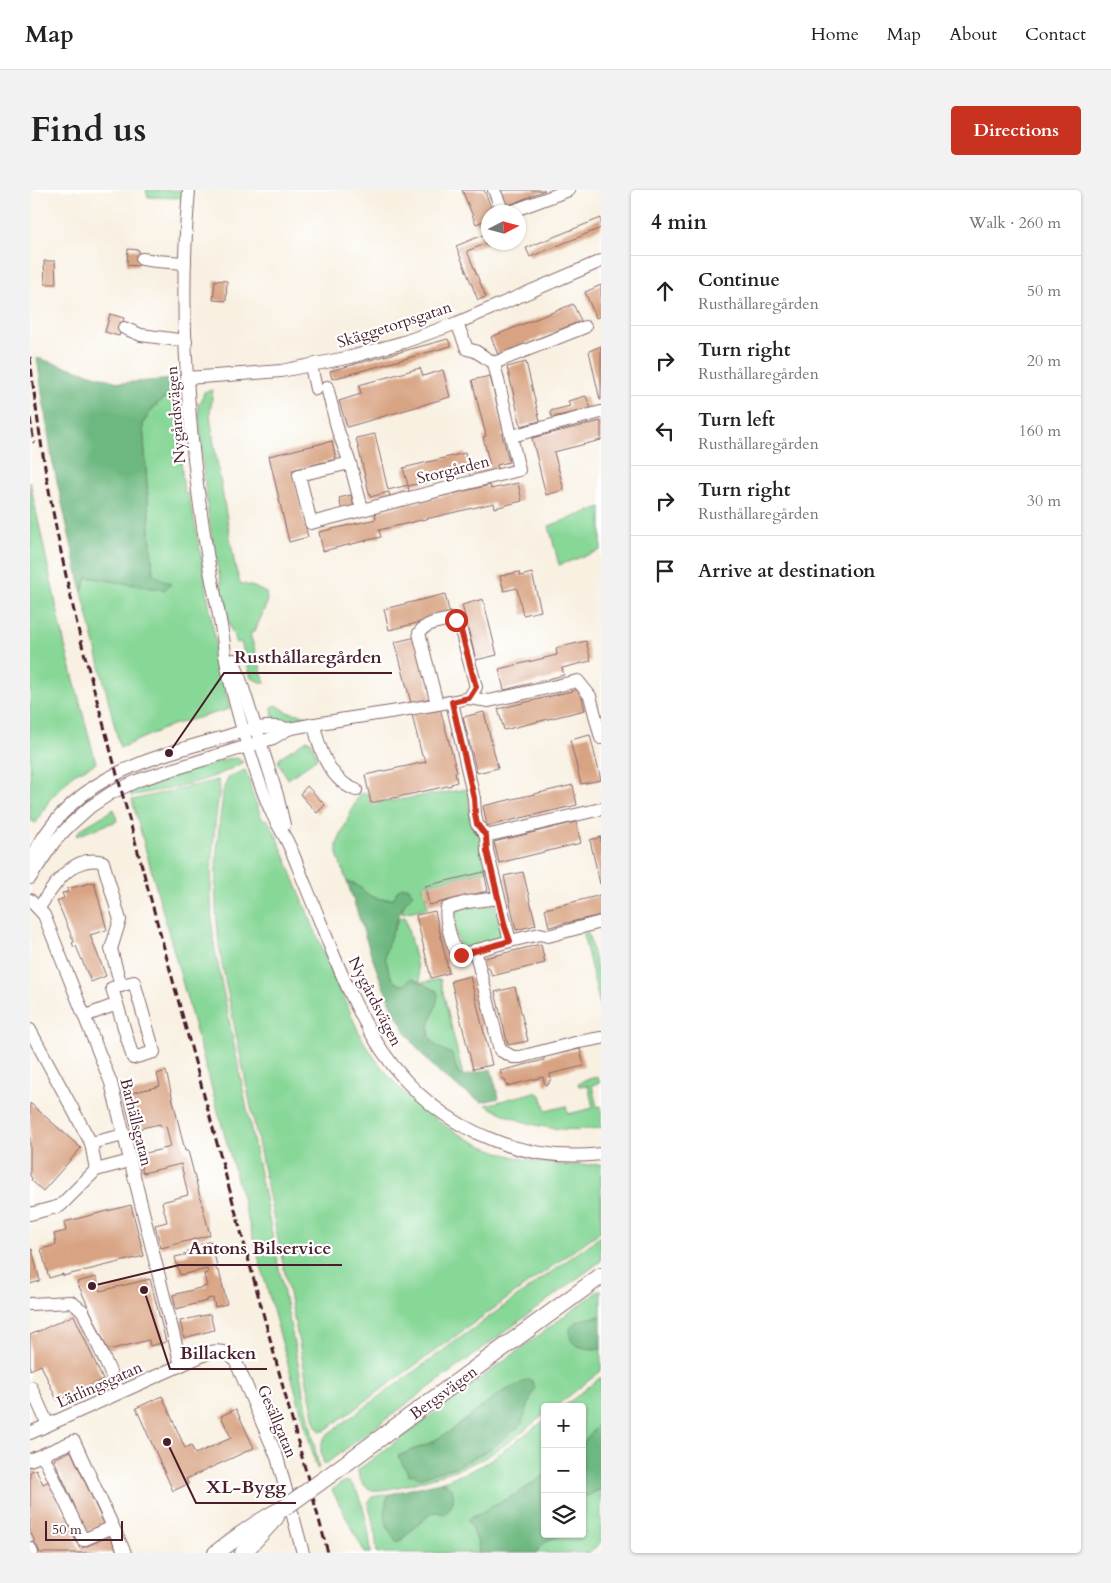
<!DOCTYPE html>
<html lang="en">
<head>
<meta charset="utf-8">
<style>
	body { margin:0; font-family:Cardo,serif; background:#f2f2f2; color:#222 }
	.controls { position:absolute; right:15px; bottom:15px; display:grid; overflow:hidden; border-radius:5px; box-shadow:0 1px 4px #0004 }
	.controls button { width:45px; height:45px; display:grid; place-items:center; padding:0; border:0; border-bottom:1px solid #e0e0e0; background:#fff; color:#222; font:25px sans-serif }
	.compass { position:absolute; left:451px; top:15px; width:45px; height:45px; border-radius:50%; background:#fff; box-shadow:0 1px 4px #0004; rotate:84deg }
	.scale { position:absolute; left:15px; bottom:12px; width:78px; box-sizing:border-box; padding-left:5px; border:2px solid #4a1f2b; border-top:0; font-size:14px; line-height:18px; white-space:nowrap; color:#4a1f2b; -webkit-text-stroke:4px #fff; paint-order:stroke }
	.stop { position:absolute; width:15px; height:15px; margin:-11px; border:4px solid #c8321e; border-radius:50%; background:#fff }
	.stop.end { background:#c8321e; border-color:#fff; box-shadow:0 1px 5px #0008 }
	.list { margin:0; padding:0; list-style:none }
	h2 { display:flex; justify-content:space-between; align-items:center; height:65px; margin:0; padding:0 20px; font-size:21px }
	h2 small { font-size:16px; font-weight:400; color:#767676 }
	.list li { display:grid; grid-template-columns:32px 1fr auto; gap:15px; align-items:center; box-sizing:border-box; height:70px; padding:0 20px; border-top:1px solid #e0e0e0 }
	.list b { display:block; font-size:19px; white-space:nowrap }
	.list p { margin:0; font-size:16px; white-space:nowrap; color:#767676 }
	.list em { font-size:16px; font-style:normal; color:#767676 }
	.icon { flex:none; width:28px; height:28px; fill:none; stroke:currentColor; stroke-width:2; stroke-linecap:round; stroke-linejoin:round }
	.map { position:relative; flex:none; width:571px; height:1363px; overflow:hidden; border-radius:5px }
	header { display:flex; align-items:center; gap:30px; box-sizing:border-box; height:70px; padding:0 25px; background:#fff; border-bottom:1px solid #e0e0e0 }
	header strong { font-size:24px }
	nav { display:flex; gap:28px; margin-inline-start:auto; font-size:18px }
	.intro { display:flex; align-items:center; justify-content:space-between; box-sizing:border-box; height:120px; padding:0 30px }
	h1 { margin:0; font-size:35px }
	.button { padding:12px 22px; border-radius:5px; background:#c8321e; color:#fff; font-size:18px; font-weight:700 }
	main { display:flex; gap:30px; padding:0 30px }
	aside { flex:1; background:#fff; border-radius:5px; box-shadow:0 1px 4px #0004 }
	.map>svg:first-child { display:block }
	.green { fill:#87d797; stroke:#687b61; fill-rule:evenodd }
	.forest { fill:#6db880; stroke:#5c6c56 }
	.building { fill:#d8a382 }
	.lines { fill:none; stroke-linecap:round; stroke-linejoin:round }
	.minor-casing { stroke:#87686b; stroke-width:14 }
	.major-casing { stroke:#87686b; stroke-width:18 }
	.minor { stroke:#fff; stroke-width:12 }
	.major { stroke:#fff; stroke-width:16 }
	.rail { stroke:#4a1f2b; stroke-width:3; stroke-dasharray:8 4; stroke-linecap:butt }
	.major-bridge-casing { stroke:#87686b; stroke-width:18; stroke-linecap:butt }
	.major-bridge { stroke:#fff; stroke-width:16 }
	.route { stroke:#c8321e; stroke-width:6 }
	.labels { text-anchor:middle; stroke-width:4.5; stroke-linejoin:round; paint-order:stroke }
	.street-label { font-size:16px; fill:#4a1f2b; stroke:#fff }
	.leader { fill:none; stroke:#4a1f2b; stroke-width:2 }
	.callout-dot { fill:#4a1f2b; stroke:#fff; stroke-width:2 }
	.callout-label { font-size:18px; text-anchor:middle; font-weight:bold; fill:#4a1f2b; stroke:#fff; stroke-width:4.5; stroke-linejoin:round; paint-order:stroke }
</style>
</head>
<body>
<header>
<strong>Map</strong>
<nav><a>Home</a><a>Map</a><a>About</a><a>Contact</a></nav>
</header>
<div class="intro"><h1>Find us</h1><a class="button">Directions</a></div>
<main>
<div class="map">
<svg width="571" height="1363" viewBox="0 0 571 1363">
	<rect width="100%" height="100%" fill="#fff"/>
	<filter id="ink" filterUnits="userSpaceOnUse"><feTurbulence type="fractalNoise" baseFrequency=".02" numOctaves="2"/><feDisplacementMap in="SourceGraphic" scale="10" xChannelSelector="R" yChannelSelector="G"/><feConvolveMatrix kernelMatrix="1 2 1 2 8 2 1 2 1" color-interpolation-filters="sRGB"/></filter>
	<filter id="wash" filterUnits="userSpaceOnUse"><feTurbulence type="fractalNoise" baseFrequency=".0096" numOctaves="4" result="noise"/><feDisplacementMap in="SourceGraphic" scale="20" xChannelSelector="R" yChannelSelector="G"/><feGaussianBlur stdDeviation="1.12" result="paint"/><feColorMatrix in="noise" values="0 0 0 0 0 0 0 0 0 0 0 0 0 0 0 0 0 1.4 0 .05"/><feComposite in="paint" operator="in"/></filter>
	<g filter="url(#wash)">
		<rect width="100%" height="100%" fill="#f8f0e1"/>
		<!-- green -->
		<g class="green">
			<path d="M116 0H152L151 8 118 7Z"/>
			<path d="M183 200 180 223 183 248 205 376 210 393 224 397 236 403 237 413 225 441 220 444 235 493H233L221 488 211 452 207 453 200 437 195 415 179 331 172 268 168 213 171 212 174 202Z"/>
			<path d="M147 204C150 237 150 270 154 303H158C176 374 181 448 200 519L142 535 90 558 52 402 57 387 134 400 140 394 123 385 113 234C121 220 130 206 147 204Z"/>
			<path d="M0 292 35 456 66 573 44 584 20 609 6 633 0 630Z"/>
			<path d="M571 317V360L529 375 519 336Z"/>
			<path d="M247 515 257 522 279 526V527L244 533 242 518 243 516Z"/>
			<path d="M277 550 281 551 287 568 258 589 248 572 250 567Z"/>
			<path d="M207 568 213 572C181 593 138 598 101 606L100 600 106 597 196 569Z"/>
			<path d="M215 580 219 589 222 604 233 630 237 629 246 645C268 698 288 751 312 803 320 820 326 839 336 855 388 936 474 983 571 974V1041L294 1241H290L286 1236 193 780C183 726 184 674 191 620 193 609 192 596 199 587Z"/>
			<path d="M188 590 190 597C182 652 177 704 185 760L289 1278 287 1279 102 610Z"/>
			<path d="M438 599 440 632 452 648 458 680 393 695 398 718 372 723V720L375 712 364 708 351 710 337 705 324 693 317 692 307 664V654L329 604 338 603 341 614Z"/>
			<path d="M84 619 87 631 46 646 51 639Z"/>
			<path d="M465 714 473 747 431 760 419 722 421 719Z"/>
			<path d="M375 727 391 793 410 789 433 886 428 884 422 865 407 857 400 848 399 838 401 825 405 818 407 801 378 791 375 795C371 795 367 795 364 792 360 787 355 772 355 766 355 753 365 740 369 728Z"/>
			<path d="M558 742 571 797V819L553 744Z"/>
			<path d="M567 887 570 892 562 895 567 917 571 916V938C528 943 493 936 456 915L505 902 511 905 516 921 536 916 538 924 563 918 558 895 549 896 548 894 554 890Z"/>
			<path d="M571 1046V1071L294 1275C291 1262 287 1253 299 1243Z"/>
			<path d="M571 1099V1126L550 1130 551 1157 571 1159V1181L525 1217H515V1224C495 1239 477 1255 456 1267 439 1277 361 1303 343 1300 334 1298 328 1289 328 1280ZM421 1241 444 1268 427 1276 388 1288 368 1266 400 1253Z"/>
			<path d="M571 1187V1231L552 1254V1217H533Z"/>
			<path d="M515 1230V1285L487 1304 464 1315 438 1330 448 1352 449 1363H347L345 1341 338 1313 342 1307 360 1304 356 1310 368 1353 401 1323 407 1322 415 1292H410L436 1283 453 1275Z"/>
			<path d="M313 1292H319C333 1301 340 1347 341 1363H335L302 1300Z"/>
			<path d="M571 1299V1352L559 1363H506C516 1345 534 1344 552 1344V1308Z"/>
		</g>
		<!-- forest -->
		<g class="forest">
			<path d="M7 168 91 193 146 189 147 204C130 206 121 220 113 234L123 384 141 394 134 400 57 387 52 402 22 269Z"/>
			<path d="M317 692C338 695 333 714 364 708L367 701 372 697H378L383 704C380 707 377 710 375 713 371 719 355 759 355 765 355 770 358 776 359 781 362 790 365 795 375 795L381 788 407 801C413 816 385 842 408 857 412 860 418 862 422 864L428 884 433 886 461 879 469 908 452 912C438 904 424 895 411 884 356 835 341 758 317 692Z"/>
			<path d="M571 1126V1159C560 1159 539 1159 540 1143 540 1139 541 1136 545 1133 552 1128 562 1128 571 1126Z"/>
			<path d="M497 1190H501L505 1197 491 1235 459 1260 427 1276 388 1288 384 1284 379 1285 368 1266 400 1253 421 1241 470 1203Z"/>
			<path d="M571 1231V1299L552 1308V1254Z"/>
			<path d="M515 1285V1344H535C522 1349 513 1350 506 1363H449L448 1352 438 1330 464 1315 487 1304Z"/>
			<path d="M410 1292C427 1295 427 1316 414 1324L407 1322 401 1323 367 1353C356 1340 350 1319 360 1304Z"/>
		</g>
		<g id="blocks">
			<!-- building -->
			<g class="building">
				<path d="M432 0H454L463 22H458V29L446 34Z"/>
				<path d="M470 0H515L477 16Z"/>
				<path d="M571 28V38L500 67 496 58Z"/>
				<path d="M458 43V53L437 61 456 107 448 110 426 56Z"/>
				<path d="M98 59 109 60 108 76 97 75Z"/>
				<path d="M14 71H25L26 94H15Z"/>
				<path d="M185 90 197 91 196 111 183 110Z"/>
				<path d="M571 95V126L566 128 555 102Z"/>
				<path d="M543 114 551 131 468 165 461 147Z"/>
				<path d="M80 124 94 128 89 146 75 142Z"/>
				<path d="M418 149 421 156 302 189 300 181Z"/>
				<path d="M571 156V210H570L559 161Z"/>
				<path d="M496 172 510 231 491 236 477 177Z"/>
				<path d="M390 178 393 186 413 180 420 207 317 237 309 211 331 204 329 195Z"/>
				<path d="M460 186 474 243 472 244 479 272 467 275 468 280 440 286 439 282 378 296 379 302 360 307 359 302 340 307 326 248 345 244 358 300 378 295 373 278 435 263 439 281 460 276 453 247 456 246 442 190Z"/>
				<path d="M556 206 561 219 522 227 520 221 540 216 538 211Z"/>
				<path d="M571 231V250L524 262 534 300 516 305 502 248Z"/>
				<path d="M302 251 306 269 262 280 278 347 259 352 239 266Z"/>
				<path d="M488 293 492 311 465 318 464 313 349 340 351 347 293 361 289 342 346 329 345 322 460 295 461 299Z"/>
				<path d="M321 305 324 318 312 321 309 308Z"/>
				<path d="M489 382 490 386 502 383 511 421 493 425 487 398 474 401 470 386Z"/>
				<path d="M415 404 420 425 359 440 354 419Z"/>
				<path d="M453 409 467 465 446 470 432 415Z"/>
				<path d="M386 447 401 508 381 513 365 452Z"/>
				<path d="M556 451 561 471 532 478 534 485 474 500 469 479 527 465 526 458Z"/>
				<path d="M550 499 555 520 474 540 468 519Z"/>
				<path d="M410 518 427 582H425L427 592 421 594 422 595 341 613 335 585 396 572 394 566H392L382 525Z"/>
				<path d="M454 522 468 578 447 583 433 527Z"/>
				<path d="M560 545 571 590 551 594 540 550Z"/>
				<path d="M543 595 547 615 457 636 453 616Z"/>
				<path d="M277 596 295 615 287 623 270 604Z"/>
				<path d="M546 632 551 653 469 673 464 652Z"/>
				<path d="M571 647V694H570L560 650Z"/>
				<path d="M454 682 458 701 399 715 395 696Z"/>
				<path d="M493 682 506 735 486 740 474 686Z"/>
				<path d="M64 692 77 740 60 745 76 786 61 792 46 756 44 757 42 753 44 752 27 711 34 708 32 703 38 702 37 699Z"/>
				<path d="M571 705V725L519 737 515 719Z"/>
				<path d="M405 721 419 783 401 788 386 725Z"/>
				<path d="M511 754 515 773 462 786 459 777 453 778 451 769Z"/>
				<path d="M440 786 462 875 443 879 421 791Z"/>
				<path d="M485 797 498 851 478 855 465 802Z"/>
				<path d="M550 859 554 876 520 884 521 890 519 891V894L515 895 513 887 477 896 475 889 473 890 470 881 514 870V867Z"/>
				<path d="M136 881 155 961H158L180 1045 131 1058 125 1035 137 1032 132 1012 158 1005 151 974 113 983 108 965 141 957 136 936 131 937 130 934 102 940 93 905 130 896 127 884Z"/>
				<path d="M0 913 51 958 13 1001 1 990 2 988 0 986Z"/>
				<path d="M101 1015 114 1066 33 1086V1084L19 1088 11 1059 26 1055 24 1044 36 1041 34 1032Z"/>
				<path d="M181 1051 187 1076H185L187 1081H189L197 1114 185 1117 183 1108 177 1109V1111L146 1119 143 1105 177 1096 174 1084 178 1083 177 1079 150 1085 145 1067 159 1064 158 1061 171 1058V1054Z"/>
				<path d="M2 1059 10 1091 0 1094V1060Z"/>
				<path d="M66 1087 70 1101 120 1089 136 1152 120 1156 119 1150 78 1160 47 1092Z"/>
				<path d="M180 1124 184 1140 154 1148 150 1131Z"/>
				<path d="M44 1125 73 1190 27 1210 11 1175 0 1180V1145Z"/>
				<path d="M132 1206 155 1258 161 1255 165 1264 201 1248 191 1226 206 1219 224 1258 156 1289 158 1294 143 1301 106 1218Z"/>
				<path d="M41 1261 74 1334 44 1347 50 1359 80 1346 88 1363H10L0 1341V1282L6 1279 13 1294 19 1291 35 1325 46 1319 24 1269Z"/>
			</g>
		</g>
	</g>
	<g filter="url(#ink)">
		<use href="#blocks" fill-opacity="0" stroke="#87686b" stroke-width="1"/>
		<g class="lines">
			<defs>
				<g id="minor">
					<path d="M159 0C148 119 158 246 177 363 181 390 188 416 192 442 194 450 194 458 195 465 202 506 215 549 228 588 232 599 236 610 241 621 245 631 252 641 257 651 265 667 270 683 277 699 320 803 349 906 463 950 497 964 535 968 571 964"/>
					<path d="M464 0 473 22"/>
					<path d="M480 22 539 0"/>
					<path d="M112 69 126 71 155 73"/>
					<path d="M94 138 111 145 156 151"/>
					<path d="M464 173 555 137"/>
					<path d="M281 176 286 199"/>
					<path d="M157 188 251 181 321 167 374 152 427 133 571 71"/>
					<path d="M297 197 308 241 320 273"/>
					<path d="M482 246 571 222"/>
					<path d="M332 319 320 273 269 285 281 333 489 280 464 173 445 161 437 159 427 133"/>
					<path d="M204 470 247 605 254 635"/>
					<path d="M439 508 459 511 548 491 560 506 571 548"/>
					<path d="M422 512 444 608 445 624 447 634 456 646 457 661 480 751 437 763 428 764C422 757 414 726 417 718L437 712 468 708"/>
					<path d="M284 534C289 560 299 590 326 600"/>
					<path d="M456 646 571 619"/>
					<path d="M0 671C38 591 108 571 187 549 209 543 235 532 258 539"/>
					<path d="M0 688 24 652 40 635 60 617 81 603 109 590 243 548 258 539C318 527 379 521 439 508L446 497 429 433 423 429C412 431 396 432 389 443L407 514"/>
					<path d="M0 710 14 725 81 893 151 1175"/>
					<path d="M9 718C23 696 43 663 73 672L90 730 81 759 91 796"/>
					<path d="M480 751 510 744 518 746 571 732"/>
					<path d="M445 760 470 860 483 867H490L549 852 571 848"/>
					<path d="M55 826 87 814 103 868 124 862 104 792 82 798 87 814"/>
					<path d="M0 840 61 953 66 980 30 1016 0 1024"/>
					<path d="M61 953 94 945"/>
					<path d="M66 980 100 971"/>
					<path d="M0 1114 41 1112 53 1121 89 1202"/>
					<path d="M1 1197 18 1235"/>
					<path d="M0 1243 180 1162C192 1160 199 1162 206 1172L247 1267 273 1363"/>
					<path d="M0 1270 44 1251 83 1337 53 1350 13 1265"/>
					<path d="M83 1337 95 1363"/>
					<path d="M0 1358 2 1363"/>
				</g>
				<g id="major">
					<path d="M300 1285 571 1086"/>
					<path d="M186 1363C208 1346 230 1330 254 1318"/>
					<path d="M213 1363 246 1327"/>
				</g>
			</defs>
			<!-- minor casing -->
			<use href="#minor" class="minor-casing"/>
			<!-- major casing -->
			<use href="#major" class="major-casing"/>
			<!-- minor -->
			<use href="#minor" class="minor"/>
			<!-- major -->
			<use href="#major" class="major"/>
			<!-- rail -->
			<g class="rail">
				<path d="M0 167C10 264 29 360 52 455L298 1363"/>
				<path d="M0 228 4 253"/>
			</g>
			<defs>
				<path id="major-bridge" d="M254 1318 300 1285"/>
			</defs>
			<!-- major-bridge casing -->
			<use href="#major-bridge" class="major-bridge-casing"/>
			<!-- major-bridge -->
			<use href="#major-bridge" class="major-bridge"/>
		</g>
	</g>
	<g class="lines" filter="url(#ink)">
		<!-- route -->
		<path class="route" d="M426 430 429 433 446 497 439 508 422 512 444 608 445 624 447 634 456 646 457 661 475 737 480 751 431 765"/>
	</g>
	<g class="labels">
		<!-- street labels -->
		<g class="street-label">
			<text transform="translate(364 134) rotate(-18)" y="6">Skäggetorpsgatan</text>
			<text transform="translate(145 225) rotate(-95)" y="6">Nygårdsvägen</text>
			<text transform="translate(423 279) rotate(-14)" y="6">Storgården</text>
			<text transform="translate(346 811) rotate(63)" y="6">Nygårdsvägen</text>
			<text transform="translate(107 932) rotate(76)" y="6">Barhällsgatan</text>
			<text transform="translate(69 1194) rotate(-24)" y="6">Lärlingsgatan</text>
			<text transform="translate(413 1202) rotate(-36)" y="6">Bergsvägen</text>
			<text transform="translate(248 1231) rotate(67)" y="6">Gesällgatan</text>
		</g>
	</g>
	<!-- callouts -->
	<path class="leader" d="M139 563L194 483H362M62 1096L149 1075H312M114 1100L140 1179H237M137 1252L166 1313H266"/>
	<g class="callout-dot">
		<circle cx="139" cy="563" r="5"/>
		<circle cx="62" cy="1096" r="5"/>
		<circle cx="114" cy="1100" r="5"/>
		<circle cx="137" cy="1252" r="5"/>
	</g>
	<g class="callout-label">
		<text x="278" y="473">Rusthållaregården</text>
		<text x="230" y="1064">Antons Bilservice</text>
		<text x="188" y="1169">Billacken</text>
		<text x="216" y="1303">XL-Bygg</text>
	</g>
</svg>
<div class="controls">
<button>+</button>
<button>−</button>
<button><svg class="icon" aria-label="layers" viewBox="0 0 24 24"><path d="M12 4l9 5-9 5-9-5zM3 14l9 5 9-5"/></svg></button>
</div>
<svg class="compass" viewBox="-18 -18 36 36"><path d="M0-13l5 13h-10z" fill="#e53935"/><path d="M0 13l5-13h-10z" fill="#767676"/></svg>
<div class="scale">50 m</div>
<div class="stop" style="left:426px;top:430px"></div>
<div class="stop end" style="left:431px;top:765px"></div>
</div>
<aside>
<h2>4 min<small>Walk · 260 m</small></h2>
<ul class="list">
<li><svg class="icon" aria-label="ahead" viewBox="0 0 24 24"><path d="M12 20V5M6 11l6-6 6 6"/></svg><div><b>Continue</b><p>Rusthållaregården</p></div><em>50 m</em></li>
<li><svg class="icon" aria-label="right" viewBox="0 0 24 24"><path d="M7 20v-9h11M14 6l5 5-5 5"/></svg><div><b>Turn right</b><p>Rusthållaregården</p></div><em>20 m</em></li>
<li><svg class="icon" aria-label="left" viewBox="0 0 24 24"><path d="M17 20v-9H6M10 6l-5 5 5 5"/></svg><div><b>Turn left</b><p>Rusthållaregården</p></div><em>160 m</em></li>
<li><svg class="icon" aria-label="right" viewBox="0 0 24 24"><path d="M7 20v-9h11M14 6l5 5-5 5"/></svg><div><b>Turn right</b><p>Rusthållaregården</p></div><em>30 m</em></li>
<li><svg class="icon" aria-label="arrive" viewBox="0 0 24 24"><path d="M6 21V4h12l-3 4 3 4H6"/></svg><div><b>Arrive at destination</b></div></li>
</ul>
</aside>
</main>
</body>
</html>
